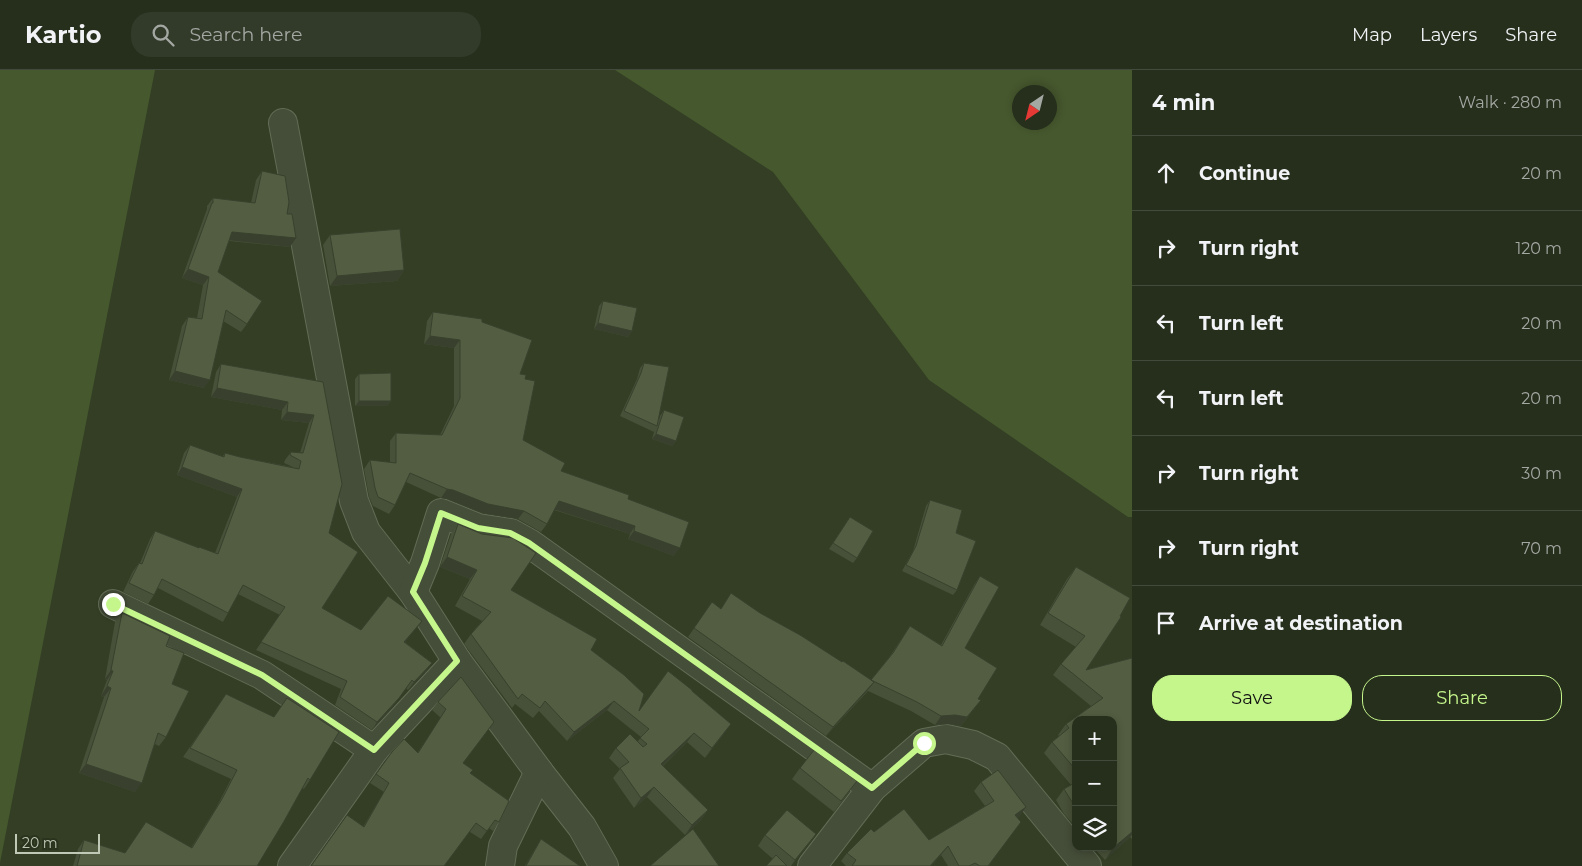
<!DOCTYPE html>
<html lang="en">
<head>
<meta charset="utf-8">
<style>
	body { margin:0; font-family:Montserrat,sans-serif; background:#323a29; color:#f1f3f6 }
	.controls { position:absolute; right:15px; bottom:15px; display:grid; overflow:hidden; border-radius:10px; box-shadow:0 2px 8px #0003 }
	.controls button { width:45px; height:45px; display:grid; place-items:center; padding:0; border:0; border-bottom:1px solid #424a3b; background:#262e1c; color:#f1f3f6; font:25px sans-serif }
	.compass { position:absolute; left:1012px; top:15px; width:45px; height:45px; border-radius:50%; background:#262e1c; box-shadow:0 2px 8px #0003; rotate:215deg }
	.scale { position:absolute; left:15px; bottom:12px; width:85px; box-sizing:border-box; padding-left:5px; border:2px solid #bfc9b5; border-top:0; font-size:14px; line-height:18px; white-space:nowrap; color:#bfc9b5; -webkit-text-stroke:4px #2a331d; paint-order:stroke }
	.stop { position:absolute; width:15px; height:15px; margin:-11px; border:4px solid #c5f68c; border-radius:50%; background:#fff }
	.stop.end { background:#c5f68c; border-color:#fff; box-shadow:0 1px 5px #0008 }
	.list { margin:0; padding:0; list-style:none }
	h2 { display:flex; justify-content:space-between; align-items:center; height:65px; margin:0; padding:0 20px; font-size:21px }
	h2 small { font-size:16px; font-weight:400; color:#a4a8a3 }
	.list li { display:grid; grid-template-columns:32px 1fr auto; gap:15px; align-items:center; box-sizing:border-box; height:75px; padding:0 20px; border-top:1px solid #424a3b }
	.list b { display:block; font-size:19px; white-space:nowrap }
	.list em { font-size:16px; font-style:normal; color:#a4a8a3 }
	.actions { display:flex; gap:10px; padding:15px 20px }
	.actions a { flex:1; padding:11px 0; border:1px solid #c5f68c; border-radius:20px; text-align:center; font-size:18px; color:#c5f68c }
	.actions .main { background:#c5f68c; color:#111 }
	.icon { flex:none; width:28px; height:28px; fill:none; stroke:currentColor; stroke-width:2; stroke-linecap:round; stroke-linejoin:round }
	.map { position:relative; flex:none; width:1132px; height:796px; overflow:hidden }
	header { display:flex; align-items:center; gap:30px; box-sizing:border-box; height:70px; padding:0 25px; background:#262e1c; border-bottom:1px solid #424a3b }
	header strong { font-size:24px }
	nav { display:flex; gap:28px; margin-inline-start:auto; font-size:18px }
	.search { width:350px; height:45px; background:#323a29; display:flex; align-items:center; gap:12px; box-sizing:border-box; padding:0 18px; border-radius:20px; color:#a4a8a3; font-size:19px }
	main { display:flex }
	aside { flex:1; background:#262e1c }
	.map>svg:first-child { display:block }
	.water { fill:#46582e; fill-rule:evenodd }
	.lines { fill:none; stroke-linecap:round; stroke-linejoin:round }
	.street-casing { stroke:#626c56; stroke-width:30 }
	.street { stroke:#454e39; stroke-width:28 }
	.wall { fill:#475038 }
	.shaded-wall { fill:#39412e }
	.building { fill:#525d41; stroke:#39412e }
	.route { stroke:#c5f68c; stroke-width:6 }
</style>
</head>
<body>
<header>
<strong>Kartio</strong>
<div class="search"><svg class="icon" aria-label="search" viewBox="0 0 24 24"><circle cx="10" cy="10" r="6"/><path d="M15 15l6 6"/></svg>Search here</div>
<nav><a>Map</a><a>Layers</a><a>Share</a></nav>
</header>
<main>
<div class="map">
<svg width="1132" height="796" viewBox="0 0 1132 796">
	<rect width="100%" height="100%" fill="#333e25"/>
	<!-- water -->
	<g class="water">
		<path d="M0 0H155L0 793Z"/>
		<path d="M615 0H1132V447H1128L929 310 773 102ZM1019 22H1050V52H1019Z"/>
	</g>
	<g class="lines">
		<defs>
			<g id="street">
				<path d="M283 53 354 431 366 462 413 522 457 591 539 702 582 757 604 796"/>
				<path d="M413 522 425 493 441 443 478 458 511 463 529 473 872 718"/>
				<path d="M113 534 262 605 374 680"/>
				<path d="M292 796 374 680 457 591"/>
				<path d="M500 796 503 776 539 702"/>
				<path d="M812 796 872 718 924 673 946 669 973 675 997 687 1087 796"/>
			</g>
		</defs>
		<!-- street casing -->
		<use href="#street" class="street-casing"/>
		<!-- street -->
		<use href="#street" class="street"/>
	</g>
	<!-- wall -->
	<g class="wall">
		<path d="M262 101 287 144 290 177 229 171 218 202 247 254 241 262 223 251 204 318 169 310 182 256 188 247 197 248 203 215 182 208 207 139V136L213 128 251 133 256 110Z"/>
		<path d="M330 165 404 200 397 211 330 216 323 175Z"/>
		<path d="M603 231 632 261 628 267 594 259 599 236Z"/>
		<path d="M433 242 482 252 525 309 523 370 561 401 628 429 674 486 628 469 630 464 554 440 547 454 541 462 518 449 482 443 447 429 441 428 406 412 395 435 389 444 373 436 369 427 364 399 370 390 390 393V371L396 363 440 365 454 336V278L424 274 427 251Z"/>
		<path d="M644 293 659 350 660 346 664 340 676 371 672 376 652 369 655 359 654 362 620 346 637 309 640 298Z"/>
		<path d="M221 294 323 312 329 463 322 538 361 560 422 551 405 572 432 593 426 601 408 620 406 618 393 636 372 660 335 635 341 619 256 580 280 545 238 524 228 543 223 552 158 518 154 525 148 534 123 522 133 501 139 493H140L150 469 155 461 198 478 215 483 237 427 177 405 184 383 190 375 222 387 225 383 240 387 293 397 284 393 285 390 291 382 300 383 309 353 281 350 282 340 211 327 216 302Z"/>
		<path d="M359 304 391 331 387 336H355V309Z"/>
		<path d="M930 430 956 463 957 520 953 525 902 501 913 481 926 436Z"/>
		<path d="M850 447 857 488 853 493 829 479Z"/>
		<path d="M458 454 511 520 591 580 639 641 692 621 724 664 705 688 687 672 663 696 708 740 701 750 685 765 647 727 634 738 613 708 620 699 609 688 616 678 638 671 641 667 607 640 567 671 539 641 533 648 515 634 512 638 464 574 471 564 482 551 455 536 470 509 440 497 451 464Z"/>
		<path d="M1076 497 1130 528 1086 600 1132 588V769L1130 767 1105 790 1093 777H1113L1076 650V757L1064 744 1056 730 1064 719 1071 715 1044 683 1052 672 1059 666 1058 665 1066 654 1091 636 1053 605 1061 594 1076 577 1040 555 1067 509Z"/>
		<path d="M980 506 965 578 978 629 974 639 961 656 949 654 935 655 911 641 868 621 826 666 688 567 712 532 721 539 760 543 871 610 890 586 910 556 941 575 974 515Z"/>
		<path d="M122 543 166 576 172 614 166 667 159 676 155 674 135 722 79 703 104 627 101 626 107 610 105 609 115 552Z"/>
		<path d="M226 624 310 710 304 719 302 718 257 796H73L78 779 84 770 125 783 191 778 216 738 231 709 183 687Z"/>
		<path d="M438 632 494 652 463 693 499 752 493 761 489 758 481 769 470 762 363 757 384 722 370 713 392 682H418L441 648 432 640Z"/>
		<path d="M800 698 850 721 834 742 792 709Z"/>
		<path d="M981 712 1020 746 1017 747 989 796H948L941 785 931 796H846L841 791 847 783 874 762 929 770 985 736 974 721Z"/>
		<path d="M816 764 808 775 791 796H766L773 789 758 776 765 765Z"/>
		<path d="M541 769 579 796H525Z"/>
	</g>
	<!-- shaded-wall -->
	<g class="shaded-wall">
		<path d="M232 162 296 168 290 177 227 170Z"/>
		<path d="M188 199 209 207 203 215 182 208Z"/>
		<path d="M404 200 397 211 330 216 337 206Z"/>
		<path d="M598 253 632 261 628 267 594 259Z"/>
		<path d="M430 266 460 270 454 278 424 274Z"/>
		<path d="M175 301 210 310 204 318 169 310Z"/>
		<path d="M217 318 288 332 282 340 211 327Z"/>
		<path d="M359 331H391L387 336H355Z"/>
		<path d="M287 342 314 345 309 353 281 350Z"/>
		<path d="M656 364 676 371 672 376 652 369Z"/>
		<path d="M182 397 242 419 237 427 177 405Z"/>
		<path d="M447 419 453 420 524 441 518 449 482 443 447 429 441 428Z"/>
		<path d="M559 431 635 456 630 464 553 439Z"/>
		<path d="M634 461 680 478 674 486 628 469Z"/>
		<path d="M447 487 477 500 470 509 440 497Z"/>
		<path d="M422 551 416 559 399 580 404 572Z"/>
		<path d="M432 593 426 601 408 620 414 612Z"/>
		<path d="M111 600 113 601 107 610 105 609Z"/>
		<path d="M874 612 867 621 826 666 833 657Z"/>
		<path d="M107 616 111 618 104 627 101 626Z"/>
		<path d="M399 628 393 636 372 660 377 652Z"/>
		<path d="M981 630 961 656 949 654 935 655 941 646Z"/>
		<path d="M614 631 607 640 567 671 574 662Z"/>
		<path d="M731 654 724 664 705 688 712 678Z"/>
		<path d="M694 663 687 672 654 704 661 694Z"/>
		<path d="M86 694 142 713 135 722 79 703Z"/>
		<path d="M654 717 647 727 634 738 641 728Z"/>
		<path d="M1026 737 1020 746 1009 753 1015 745Z"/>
		<path d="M708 740 701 750 685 765 692 755Z"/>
		<path d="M1132 762V765L1130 767 1105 790 1113 778Z"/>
		<path d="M816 764 808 775 791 796 795 790Z"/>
		<path d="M948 776 941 785 931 796H930Z"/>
	</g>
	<!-- building -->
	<g class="building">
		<path d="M262 101 285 106 289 132 287 144H292L296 168 232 162 218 202 262 231 247 254 226 240 210 310 175 301 188 247 202 249 209 207 188 199 212 133H213V128L255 133Z"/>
		<path d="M400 159 404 200 337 206 330 165Z"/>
		<path d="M603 231 637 238 632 261 598 253Z"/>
		<path d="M433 242 482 249V252L532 270 520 304 526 305 525 309 535 311 523 370 565 393 561 401 629 425 628 429 689 452 680 478 634 461 635 456 559 431 547 454 524 441 488 434 453 420 447 419 410 403 395 435 378 427 375 418 370 390 396 393V363L442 365 460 328V270L430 266Z"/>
		<path d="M644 293 669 297 657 356 624 341 641 303Z"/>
		<path d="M221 294 323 312 342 414 329 463 358 482 322 538 361 560 388 526 422 551 404 572 432 593 414 612 412 610 399 628 377 652 340 627 347 611 261 572 285 537 243 515 228 543 162 509 154 525 129 513 139 493 142 494 155 461 199 478V477L218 484 242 419 182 397 190 375 224 387 225 383 240 387 299 399 301 391 290 385 291 382 303 383 314 345 287 342 288 332 217 318Z"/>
		<path d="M391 303V331H359V304Z"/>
		<path d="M664 340 684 347 676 371 656 364Z"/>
		<path d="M930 430 962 440 956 463 976 471 957 520 906 495 916 476Z"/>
		<path d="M850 447 873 461 857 488 833 473Z"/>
		<path d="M458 454 482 464 513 468 536 483 511 520 597 569 591 580 624 605 644 624 639 641 668 601 692 620V621L731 654 712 678 694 663 661 694 708 740 692 755 654 717 641 728 620 698 629 692 616 678 630 664 643 677 647 674 640 668 649 659 614 631 574 662 545 631 540 638 522 624 518 629 471 564 491 542 462 526 477 500 447 487Z"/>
		<path d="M1076 497 1130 528 1120 546 1121 547 1086 600 1132 588V762L1113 778 1112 777H1113V650H1076V700L1052 672 1069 658 1066 654 1103 628 1061 594 1085 566 1048 543Z"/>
		<path d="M980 506 999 517 965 578 997 598 978 629 981 630 967 647 955 645 941 646 917 632 871 610 874 612 833 657 694 558 712 532 721 539 731 523 760 543 800 565 842 592 843 591 871 610 893 583 910 556 942 576Z"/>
		<path d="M122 543 170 566 166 576 184 583 172 614 189 621 166 667 158 663 142 713 86 694 111 618 107 616 113 601 111 600Z"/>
		<path d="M461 607 494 652 463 693 473 700 470 703 509 731 499 752 495 750 487 761 476 753 444 796H311L347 745 364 757 389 713 376 704 392 682 404 669 418 683 446 639 438 632Z"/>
		<path d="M226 624 274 647 287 628 339 662 310 710 308 708 283 753 257 796H77L84 770 125 783 146 752 192 778 222 729 237 700 190 678Z"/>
		<path d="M814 680 857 711 841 731 800 698Z"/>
		<path d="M998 700 1026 737 1015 745 1021 752 988 796H980L975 793 969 796H959L948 776 930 796H852L856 790 847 783 871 759 874 762 904 739 929 770 994 731 981 712Z"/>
		<path d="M1076 712V736L1072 732 1064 719Z"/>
		<path d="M787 740 816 764 795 790 765 765Z"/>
		<path d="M693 759 719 796H650Z"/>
		<path d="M541 769 580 796H526Z"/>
		<path d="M776 785 787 796H766Z"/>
	</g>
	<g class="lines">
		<!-- route -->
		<path class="route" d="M113 534 262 605 374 680 457 591 413 522 425 493 441 443 478 458 510 463 529 473 872 718 924 673"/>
	</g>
</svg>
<div class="controls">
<button>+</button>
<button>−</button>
<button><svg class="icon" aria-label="layers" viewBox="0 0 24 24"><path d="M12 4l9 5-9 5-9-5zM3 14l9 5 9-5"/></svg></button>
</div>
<svg class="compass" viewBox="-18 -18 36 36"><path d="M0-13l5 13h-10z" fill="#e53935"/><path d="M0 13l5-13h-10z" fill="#a4a8a3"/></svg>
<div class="scale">20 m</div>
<div class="stop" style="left:924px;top:673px"></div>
<div class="stop end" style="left:113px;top:534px"></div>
</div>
<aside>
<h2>4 min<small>Walk · 280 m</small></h2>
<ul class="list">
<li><svg class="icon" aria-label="ahead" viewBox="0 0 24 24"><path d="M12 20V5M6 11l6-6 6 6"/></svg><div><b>Continue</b></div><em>20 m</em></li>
<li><svg class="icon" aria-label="right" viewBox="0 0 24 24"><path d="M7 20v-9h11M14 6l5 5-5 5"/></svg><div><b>Turn right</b></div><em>120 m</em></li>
<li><svg class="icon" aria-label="left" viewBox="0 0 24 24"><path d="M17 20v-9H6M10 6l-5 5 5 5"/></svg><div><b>Turn left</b></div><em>20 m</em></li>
<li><svg class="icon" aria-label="left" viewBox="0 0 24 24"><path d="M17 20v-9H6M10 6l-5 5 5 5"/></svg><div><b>Turn left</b></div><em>20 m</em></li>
<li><svg class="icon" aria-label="right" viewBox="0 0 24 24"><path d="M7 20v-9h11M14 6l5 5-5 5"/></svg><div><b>Turn right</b></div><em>30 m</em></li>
<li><svg class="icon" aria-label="right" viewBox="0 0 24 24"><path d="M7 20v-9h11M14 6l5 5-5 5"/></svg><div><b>Turn right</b></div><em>70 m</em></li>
<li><svg class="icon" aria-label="arrive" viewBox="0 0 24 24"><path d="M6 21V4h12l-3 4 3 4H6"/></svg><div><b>Arrive at destination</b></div></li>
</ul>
<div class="actions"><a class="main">Save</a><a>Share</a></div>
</aside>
</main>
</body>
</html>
